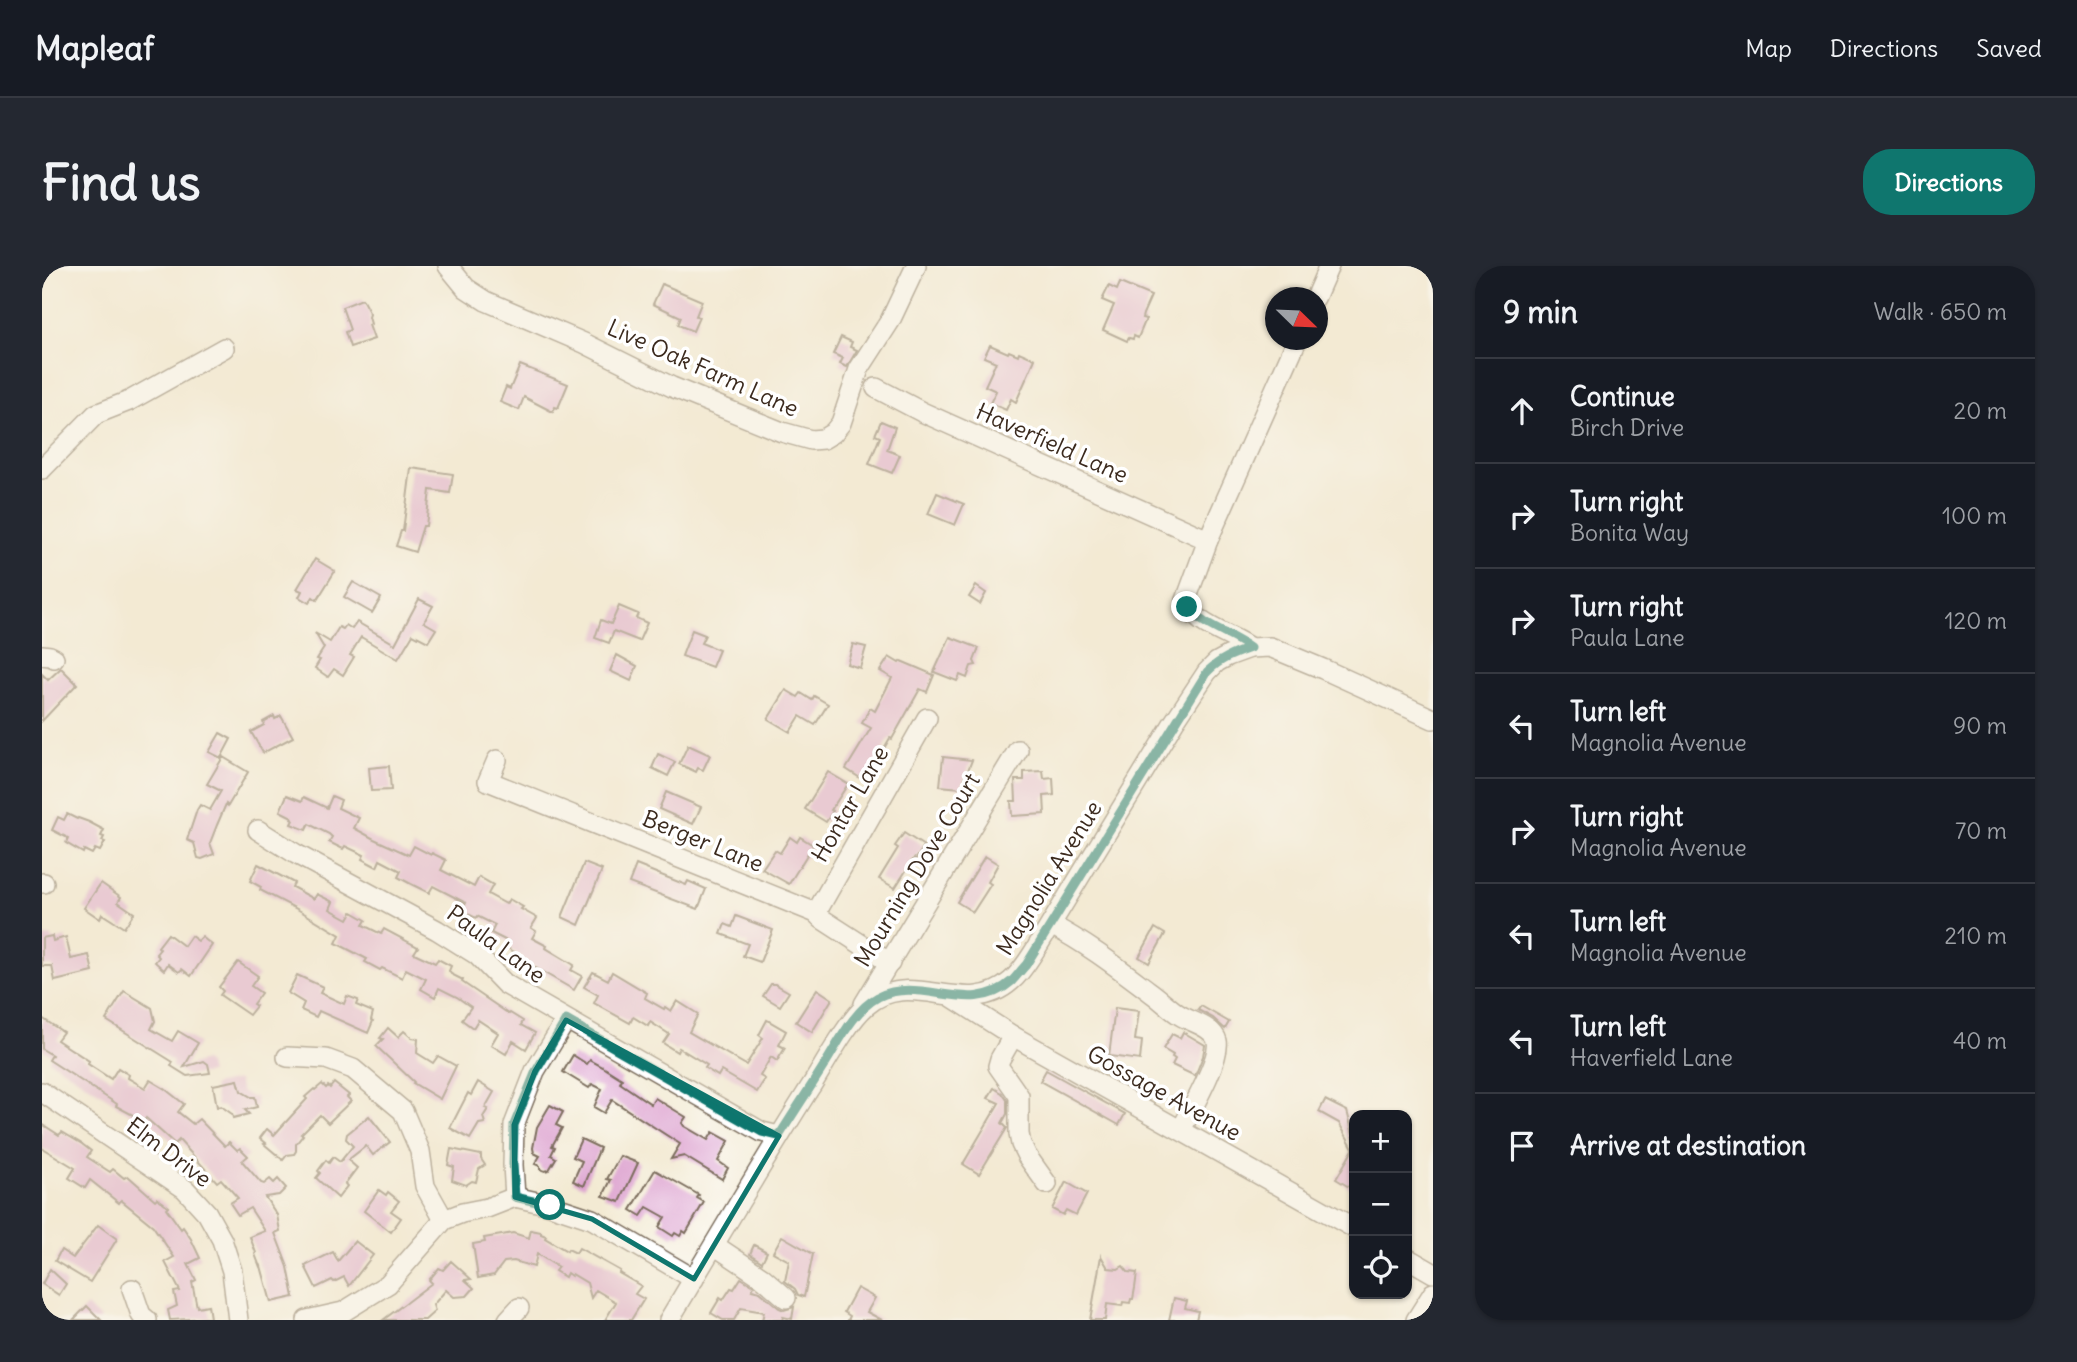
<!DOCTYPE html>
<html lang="en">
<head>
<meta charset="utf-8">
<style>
	body { margin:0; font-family:Delius,sans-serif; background:#242831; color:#f1f3f6 }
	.controls { position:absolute; right:21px; bottom:21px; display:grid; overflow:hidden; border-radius:14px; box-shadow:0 2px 5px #0004 }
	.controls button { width:63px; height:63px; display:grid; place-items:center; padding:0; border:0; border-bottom:2px solid #363941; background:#171b24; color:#f1f3f6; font:35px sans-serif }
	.compass { position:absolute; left:1223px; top:21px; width:63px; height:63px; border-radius:50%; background:#171b24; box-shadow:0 2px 5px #0004; rotate:113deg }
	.stop { position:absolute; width:21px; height:21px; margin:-16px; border:5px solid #0f766e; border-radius:50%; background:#fff }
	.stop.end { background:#0f766e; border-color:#fff; box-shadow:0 2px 7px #0008 }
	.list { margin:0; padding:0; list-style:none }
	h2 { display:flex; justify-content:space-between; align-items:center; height:91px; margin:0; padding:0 28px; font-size:30px }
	h2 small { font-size:23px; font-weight:400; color:#9ea1a6 }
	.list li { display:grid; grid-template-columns:46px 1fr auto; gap:21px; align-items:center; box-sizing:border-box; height:105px; padding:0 28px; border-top:2px solid #363941 }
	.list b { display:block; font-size:26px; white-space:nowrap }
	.list p { margin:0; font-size:23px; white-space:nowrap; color:#9ea1a6 }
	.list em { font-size:23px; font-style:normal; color:#9ea1a6 }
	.icon { flex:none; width:38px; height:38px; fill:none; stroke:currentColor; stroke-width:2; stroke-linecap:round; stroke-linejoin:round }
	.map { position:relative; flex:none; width:1391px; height:1054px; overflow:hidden; border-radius:28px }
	header { display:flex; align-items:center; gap:42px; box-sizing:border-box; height:98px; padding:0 35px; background:#171b24; border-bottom:2px solid #363941 }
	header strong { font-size:33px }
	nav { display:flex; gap:38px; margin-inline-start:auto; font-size:24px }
	.intro { display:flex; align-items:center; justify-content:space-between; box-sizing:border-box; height:168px; padding:0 42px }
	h1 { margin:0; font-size:49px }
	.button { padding:18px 32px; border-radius:28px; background:#0f766e; color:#fff; font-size:24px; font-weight:700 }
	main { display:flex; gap:42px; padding:0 42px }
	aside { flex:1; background:#171b24; border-radius:28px; box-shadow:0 2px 5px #0004 }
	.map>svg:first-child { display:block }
	.building { fill:#dea5d0 }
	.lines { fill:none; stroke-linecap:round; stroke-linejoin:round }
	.minor-casing { stroke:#7b6d5d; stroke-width:22 }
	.minor { stroke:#fff; stroke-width:19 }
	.route { stroke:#0f766e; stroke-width:9 }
	.marked { fill:none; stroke:#0f766e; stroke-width:5; stroke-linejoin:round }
	.labels { text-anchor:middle; stroke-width:7; stroke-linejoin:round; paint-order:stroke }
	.street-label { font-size:23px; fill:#3b2a1e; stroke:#fff }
</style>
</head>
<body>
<header>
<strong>Mapleaf</strong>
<nav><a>Map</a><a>Directions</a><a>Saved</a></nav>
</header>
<div class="intro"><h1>Find us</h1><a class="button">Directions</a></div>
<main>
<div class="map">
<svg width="1391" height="1054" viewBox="0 0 1391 1054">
	<rect width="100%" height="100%" fill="#fff"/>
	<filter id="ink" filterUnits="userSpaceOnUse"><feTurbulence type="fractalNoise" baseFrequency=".0143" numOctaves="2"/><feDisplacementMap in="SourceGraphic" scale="14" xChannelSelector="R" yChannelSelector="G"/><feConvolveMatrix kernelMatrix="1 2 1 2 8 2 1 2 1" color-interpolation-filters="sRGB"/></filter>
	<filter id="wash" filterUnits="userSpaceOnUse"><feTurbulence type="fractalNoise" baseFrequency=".00686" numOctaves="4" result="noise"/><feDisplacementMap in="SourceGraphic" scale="28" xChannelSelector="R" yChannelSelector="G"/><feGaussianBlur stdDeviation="1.57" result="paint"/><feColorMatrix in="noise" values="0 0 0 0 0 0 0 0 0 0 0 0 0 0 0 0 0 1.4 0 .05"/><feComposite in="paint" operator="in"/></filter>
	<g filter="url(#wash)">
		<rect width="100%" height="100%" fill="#f3ead3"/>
		<g id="blocks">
			<!-- building -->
			<g class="building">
				<path d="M1078 17 1109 30 1101 48 1100 52 1104 53 1096 72 1092 70 1091 73 1087 72 1085 75 1061 64 1072 39 1060 34 1067 20 1075 24Z"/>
				<path d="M620 18 660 35 654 50 657 51 651 65 636 59 639 51 611 38Z"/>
				<path d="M320 33 328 48 327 51 329 58 327 59 332 73 308 81 303 66 308 64 300 41Z"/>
				<path d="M799 71 810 76 808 81 815 84 805 101 798 98 801 92 791 88Z"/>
				<path d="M948 79 966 87 967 85 976 89 977 86 993 93 974 136 969 133 964 144 948 137 954 125 943 120 954 96 942 91Z"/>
				<path d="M478 99 526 118 516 142 513 141 511 146 482 131 477 144 458 136 464 121 468 123Z"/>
				<path d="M839 155 853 161 845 184 858 189 850 207 827 198 838 171 833 169Z"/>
				<path d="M369 202 411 208 408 227 388 224 384 260H381L373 286 354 280 359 265H361Z"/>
				<path d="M895 227 922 238 913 259 886 248Z"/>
				<path d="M273 293 293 305 275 334 271 331 267 337 257 331 260 325 255 323Z"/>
				<path d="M311 316 339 332 330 347 302 331Z"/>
				<path d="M934 320 944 327 938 338 927 331Z"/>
				<path d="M377 333 391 340 382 356 394 363 386 376 371 368 356 393 319 371 308 389 312 391 301 409 292 403 286 411 273 402 278 394 275 393 282 382 273 367 288 376 297 361 301 363 304 359 310 363 315 356 353 378Z"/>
				<path d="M577 340 596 348 594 352 605 357 597 375 572 365 567 377 553 372 559 354 569 358Z"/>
				<path d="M650 364 663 369 659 377 677 384 670 401 640 390Z"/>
				<path d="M908 371 937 382 932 395 934 399 929 400 925 412 918 409 915 415 892 406Z"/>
				<path d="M811 378 824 381 818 402 805 398Z"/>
				<path d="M575 389 595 400 589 415 568 405Z"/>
				<path d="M847 391 857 397 859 395 892 409 885 426 878 423 850 473 848 472 823 515 804 503 829 462 820 457 828 442 833 445 850 412 838 405Z"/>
				<path d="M19 402 35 418 0 455V408L6 414Z"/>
				<path d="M744 424 756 431 759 427 770 434 772 430 786 438 773 459 758 450 748 466 726 453Z"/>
				<path d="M232 450 233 453 239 450 251 471 221 487 209 466 222 459 221 456Z"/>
				<path d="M178 467 189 473 179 492 167 486Z"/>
				<path d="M646 479 668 489 661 504 656 502 654 506 637 498Z"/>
				<path d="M616 488 633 496 626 510 610 502Z"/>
				<path d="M181 491 206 506 186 540 184 538 175 559 168 577 172 588 160 593 156 592 152 577 145 574 155 544 158 539 168 544 179 525 165 518Z"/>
				<path d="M901 491 930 494 919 522 898 520Z"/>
				<path d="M347 500 349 524 329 525 327 502Z"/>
				<path d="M1001 505 1002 513 1011 512 1012 529 1002 530 1003 548 970 550 969 535H974L973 514H982V506Z"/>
				<path d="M786 506 806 518 789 544 791 545 784 556 763 543Z"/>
				<path d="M624 526 659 541 651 558 617 543Z"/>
				<path d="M245 529 260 535 262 531 285 542 290 530 299 534 296 542 317 552 312 562 332 573 367 589 372 580 389 589 390 587 404 594 399 604 432 621 437 611 451 619 446 628 464 638 467 633 481 641 479 643 495 652 489 662 494 665 490 672 505 680 504 682 532 699 529 704 540 710 532 724 480 694 482 692 464 681 467 676 449 667 453 659 435 650 434 652 420 645 424 637 391 620 387 627 369 618 356 611 359 605 338 594 335 601 320 593 322 589 303 580 301 583 287 576 290 571 287 568 267 558 264 564 249 558 251 554 249 553 250 551 238 545Z"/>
				<path d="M25 548 35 553 36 552 47 556 62 564 59 570 62 571 60 575 63 576 58 585 53 583 50 588 42 584 41 587 24 577 26 572 10 564 16 551 22 554Z"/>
				<path d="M862 567 882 580 874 593 872 592 853 622 837 613 856 582 853 580Z"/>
				<path d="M748 571 755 576 758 571 771 579 747 618 720 603 733 584 738 587Z"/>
				<path d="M943 590 956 598 946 616 949 618 931 646 915 636Z"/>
				<path d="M542 597 560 604 537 659 520 651Z"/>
				<path d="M216 598 252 617 250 621 272 633 275 628 291 636 288 643 306 653 310 646 324 654 321 659 339 668 342 663 376 681 372 687 393 697 396 693 409 700 407 705 409 708 421 714 420 716 467 748 468 747 481 755 479 759 493 767 484 783 471 775 464 788 449 779 456 767 436 754 431 762 420 754 429 741 415 731 397 722 393 731 379 723 384 713 364 703 360 712 340 702 338 704 323 696 325 693 294 677 298 669 255 643 218 624 219 621 208 615Z"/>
				<path d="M594 599 644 619 646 615 664 623 656 643 587 617Z"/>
				<path d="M59 617 79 631 76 636 92 647 82 662 60 648 58 653 42 642Z"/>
				<path d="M694 650 731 664 718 696 701 690 706 678 679 668 683 658 690 661Z"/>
				<path d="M1113 662 1123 668 1107 697 1097 691Z"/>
				<path d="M126 668 142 680 149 670 156 675 160 671 170 679 149 710 140 703 137 706 126 698 122 704 113 696 117 691 114 688 118 683 116 681Z"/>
				<path d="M10 670 11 675 24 671 29 693 47 689 51 706 13 715 10 700H0V672Z"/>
				<path d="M196 696 216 710 209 720 219 727 211 738 214 740 207 749 178 729 181 725 177 721Z"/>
				<path d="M551 706 566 714 570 706 605 727 603 732 622 743 623 741 629 745 635 735 656 748 647 766 704 799 721 772 717 769 725 754 744 765 737 779 743 782 735 795 729 791 718 810 723 813 715 826 679 805 676 810 663 802 665 799 637 782 635 786 621 777 627 768 608 756 606 760 591 751 588 757 552 737 556 729 542 721Z"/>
				<path d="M255 709 281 721 278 727 302 738 305 730 316 734 314 739 331 746 329 754 331 755 326 767 277 745 274 751 259 744 262 737 246 727Z"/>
				<path d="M729 718H733L747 726 738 740 721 730Z"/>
				<path d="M775 723 790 733 770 766 754 756Z"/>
				<path d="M82 725 110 742 113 755 109 763 130 775 136 765 156 777 142 801 162 795 166 798 168 807 145 810 129 800 131 796 64 754Z"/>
				<path d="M1159 740 1187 756 1183 763 1171 752 1156 744Z"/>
				<path d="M1073 742 1097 745 1093 774 1100 775 1098 794 1067 790Z"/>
				<path d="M0 752 21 766 15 774 47 795 46 798 69 813 76 802 87 809 86 812 103 822 108 814 123 823 142 838 136 846 151 858 157 853 183 880 187 876 195 884 198 882 206 890 200 895 219 917 222 918 228 913 232 917 236 913 244 922 237 929 223 931 235 949 238 965 233 967 246 1001 252 1031 229 1036 219 1000 218 1001 213 988 214 987 208 971 223 965 208 942 196 949 188 937 196 932 179 913 175 916 137 874 133 878 104 852 102 855 74 840 75 838 7 794 10 789 0 783Z"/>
				<path d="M346 762 356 771 362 765 370 772 376 773 375 787 391 797 396 790 414 800 398 833 371 817 372 816 334 780 341 773 338 772Z"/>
				<path d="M1141 766 1163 779 1161 790 1153 810 1130 799 1133 793 1130 791 1131 789 1121 783 1130 768 1138 772Z"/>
				<path d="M531 789 545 798 548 794 561 801 580 813 578 817 609 838 613 832 626 840 644 851 640 857 642 860 666 874 671 866 687 875 676 895 686 902 680 913 642 890 629 893 638 878 570 834 562 847 552 841 560 823 550 818 547 822 521 806Z"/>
				<path d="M1004 804 1083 848 1077 859 998 815Z"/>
				<path d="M196 814 199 825 209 831H213L215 841 203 844 207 848 191 852 190 848 179 840 175 841 171 819Z"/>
				<path d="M436 816 452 826 443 842 446 843 441 851 443 857 437 858 428 873 408 862 426 827 429 829Z"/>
				<path d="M292 817 307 829 305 831 309 835 286 857 278 849 259 868 261 869 254 878V885L252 888 245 889 241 894 222 878 224 877 218 872 225 863 232 869 265 833 263 831 272 823 273 824 280 818 284 822 286 820 288 822Z"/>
				<path d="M952 822 960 827 965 834V848L960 857 965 862 937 908 921 898 957 837 946 832Z"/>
				<path d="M1283 834 1305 845 1312 872V881L1311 882 1297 857 1277 846Z"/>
				<path d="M508 839 521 846 514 859 520 862 510 880 513 881 509 889 514 892 507 904 503 905 498 903V900L493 898 498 890 492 887 491 882 495 861Z"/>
				<path d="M327 850 348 876 331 889 324 880 306 894 315 902 303 918 305 920 296 932 274 912 278 907 276 905 284 894 287 897 291 891 298 896 311 880 304 873 305 868Z"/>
				<path d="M0 858 17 869 20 866 40 878 49 885 45 891 68 906 71 903 82 912 86 910 113 934 115 932 126 940 124 942 139 963 141 961 149 973 158 992 146 998 154 1014 150 1016 155 1041 166 1039 168 1052 128 1054 126 1044 135 1040 132 1026 138 1025 123 996 132 991 111 960 79 934 77 937 48 914 43 922 27 912 33 902 0 882Z"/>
				<path d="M539 873 558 882 542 920 531 915 540 895 531 891Z"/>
				<path d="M1312 882V924L1294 913Z"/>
				<path d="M409 883 439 889V893L443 899 437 903 434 916 430 915 424 919 410 914 412 901 406 899Z"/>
				<path d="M578 890 596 897 578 936 561 930 569 914 565 913Z"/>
				<path d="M613 904 657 929 655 932 662 936 644 967 641 965 638 970 633 967 631 970 617 961 623 951 605 941 599 950 589 944Z"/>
				<path d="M1024 916 1045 928 1034 949 1024 944 1021 949 1010 943Z"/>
				<path d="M337 924 344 929 346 926 357 935 349 945 359 952 349 966 322 945Z"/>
				<path d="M56 959 75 973 48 1016 13 995 19 984 31 992Z"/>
				<path d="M489 964 499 966V968L504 970 503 972 525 985 526 983 534 987 537 982 578 1005 577 1007 599 1020 593 1028 602 1033 589 1054H563L574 1036 554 1024 549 1032 545 1017 530 1008 529 1010 525 1007 523 1011 513 1005 516 1001 495 988 492 1001 472 995 462 996 452 1009 436 1012 431 978 443 976 442 972 471 967 487 972Z"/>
				<path d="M740 970 771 988 762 1031 756 1029 753 1023 743 1015 747 995 731 986Z"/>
				<path d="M313 975 331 989 307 1020 302 1011 292 1016 290 1014 274 1022 263 1000 291 986 296 995Z"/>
				<path d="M712 979 725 986 720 996 708 988Z"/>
				<path d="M1059 990 1066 1002 1076 1003 1081 1000 1086 1006 1095 1007 1093 1022 1091 1033H1089L1088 1037 1081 1036 1080 1040 1065 1038 1063 1054H1048Z"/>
				<path d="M409 995 429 1013 423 1014 432 1022 425 1030 412 1031 404 1024 391 1039 393 1045 383 1054H341L390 1017 387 1014 397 1002 401 1004Z"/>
				<path d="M8 1003 24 1018 17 1029 0 1018Z"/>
				<path d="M699 1012 712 1020 710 1024 718 1026 737 1042 742 1044 752 1041 750 1053 741 1051 740 1054H720L722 1046 699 1042 692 1054H681L669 1047 678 1032 681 1034 689 1022 692 1023Z"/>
				<path d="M815 1022 833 1032 825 1046 840 1054H806L808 1050 802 1046Z"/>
				<path d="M1132 1032 1145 1035 1143 1042 1156 1045 1154 1054H1127Z"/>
				<path d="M45 1040 59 1054H31Z"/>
			</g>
		</g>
	</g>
	<g filter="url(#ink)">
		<use href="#blocks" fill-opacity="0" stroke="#7b6d5d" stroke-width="2"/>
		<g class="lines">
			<defs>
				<g id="minor">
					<path d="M406 0 424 22 444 35 542 77 630 121 740 166 769 174 781 173 791 167 799 157 817 103 848 55 874 0"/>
					<path d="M1273 32 1287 0"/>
					<path d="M834 122 880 146 1166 274"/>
					<path d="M0 203 54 148 87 135 182 82"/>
					<path d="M1208 382C1190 368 1149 359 1144 334L1166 274 1255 74"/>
					<path d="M0 389 8 390 12 392"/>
					<path d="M455 494 446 515 774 647 780 653 848 697"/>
					<path d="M216 564 254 588 395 664 435 689 463 718 720 866 737 870"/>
					<path d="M0 617H2"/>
					<path d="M774 647 885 452"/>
					<path d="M1009 659C1044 677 1075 701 1107 725 1117 732 1126 741 1136 748 1148 756 1171 760 1175 775 1179 793 1148 846 1139 864"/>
					<path d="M910 731 971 770 1312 962"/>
					<path d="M822 738 976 484"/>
					<path d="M971 770 958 793 956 800 977 830V868L979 878 985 890 1005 918"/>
					<path d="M245 791 284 793 311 803 361 845 378 885 383 920 402 954"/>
					<path d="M0 826 143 923 165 947 180 974 190 1005 196 1054"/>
					<path d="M473 931 471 899 472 859 493 805 524 754"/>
					<path d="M672 979 720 1011 744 1032"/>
					<path d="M1365 992 1391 1007"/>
					<path d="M90 1023 99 1049 105 1054"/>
					<path d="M265 1054 301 1046 346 1018 402 954 420 947 445 942 473 931 508 939 550 953 652 1013"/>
					<path d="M466 1054 477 1042"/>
					<path d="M627 1054C673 977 719 899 767 823 782 800 805 756 824 740 869 700 924 755 969 715 980 706 987 693 995 681L1132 456 1165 406 1175 396 1186 390 1208 382 1228 381 1281 403 1391 453"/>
					<path d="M1374 1054 1391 1027"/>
				</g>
			</defs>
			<!-- minor casing -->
			<use href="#minor" class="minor-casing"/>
			<!-- minor -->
			<use href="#minor" class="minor"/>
		</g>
	</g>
	<g class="lines" filter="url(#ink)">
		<!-- route -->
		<path class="route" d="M508 939 473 931 471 898 472 859 494 805 524 754 720 866 737 870C752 846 768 822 783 798 797 776 812 744 836 731 881 709 928 752 970 715 975 710 979 704 984 699L1165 406C1178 393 1191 388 1208 382 1188 367 1163 362 1145 341"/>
	</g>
	<!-- marked area -->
	<path d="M0 0H1391V1054H0ZM524 754 737 870 652 1013 550 953 473 931 472 859 493 805Z" fill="#f3ead3" fill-opacity=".55" fill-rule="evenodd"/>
	<path class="marked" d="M524 754 737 870 652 1013 550 953 473 931 472 859 493 805Z"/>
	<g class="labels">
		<!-- street labels -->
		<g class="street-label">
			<text transform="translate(661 102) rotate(24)" y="8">Live Oak Farm Lane</text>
			<text transform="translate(1010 177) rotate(24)" y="8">Haverfield Lane</text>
			<text transform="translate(808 538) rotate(-60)" y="8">Hontar Lane</text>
			<text transform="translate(661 575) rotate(22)" y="8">Berger Lane</text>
			<text transform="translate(875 604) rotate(-59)" y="8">Mourning Dove Court</text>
			<text transform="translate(1007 612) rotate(-58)" y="8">Magnolia Avenue</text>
			<text transform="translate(454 678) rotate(36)" y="8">Paula Lane</text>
			<text transform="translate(1122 827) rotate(29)" y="8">Gossage Avenue</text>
			<text transform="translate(127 886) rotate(37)" y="8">Elm Drive</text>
		</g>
	</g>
</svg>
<div class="controls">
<button>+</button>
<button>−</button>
<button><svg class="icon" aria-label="locate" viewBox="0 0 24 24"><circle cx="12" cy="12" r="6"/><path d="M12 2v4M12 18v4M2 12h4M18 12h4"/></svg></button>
</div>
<svg class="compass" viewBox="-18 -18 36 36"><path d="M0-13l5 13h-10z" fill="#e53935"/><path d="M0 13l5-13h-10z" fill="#9ea1a6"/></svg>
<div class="stop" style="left:508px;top:939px"></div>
<div class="stop end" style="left:1145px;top:341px"></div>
</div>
<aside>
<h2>9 min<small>Walk · 650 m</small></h2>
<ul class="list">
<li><svg class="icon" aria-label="ahead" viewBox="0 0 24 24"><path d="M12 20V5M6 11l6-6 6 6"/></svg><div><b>Continue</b><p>Birch Drive</p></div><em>20 m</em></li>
<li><svg class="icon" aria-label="right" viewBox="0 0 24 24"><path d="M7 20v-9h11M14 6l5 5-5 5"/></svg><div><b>Turn right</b><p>Bonita Way</p></div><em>100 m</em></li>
<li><svg class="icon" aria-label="right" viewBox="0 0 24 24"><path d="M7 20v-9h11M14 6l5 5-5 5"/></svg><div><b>Turn right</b><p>Paula Lane</p></div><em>120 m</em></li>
<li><svg class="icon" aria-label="left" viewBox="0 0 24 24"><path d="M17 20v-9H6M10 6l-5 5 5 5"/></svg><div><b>Turn left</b><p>Magnolia Avenue</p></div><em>90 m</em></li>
<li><svg class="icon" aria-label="right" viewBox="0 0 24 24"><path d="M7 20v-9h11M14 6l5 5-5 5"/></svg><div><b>Turn right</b><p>Magnolia Avenue</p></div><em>70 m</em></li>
<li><svg class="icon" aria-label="left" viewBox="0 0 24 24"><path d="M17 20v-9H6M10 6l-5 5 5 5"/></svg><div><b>Turn left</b><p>Magnolia Avenue</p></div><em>210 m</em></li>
<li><svg class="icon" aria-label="left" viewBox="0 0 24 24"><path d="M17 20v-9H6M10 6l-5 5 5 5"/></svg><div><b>Turn left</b><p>Haverfield Lane</p></div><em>40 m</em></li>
<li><svg class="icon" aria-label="arrive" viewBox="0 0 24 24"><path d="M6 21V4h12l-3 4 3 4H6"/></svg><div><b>Arrive at destination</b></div></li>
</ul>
</aside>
</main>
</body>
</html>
